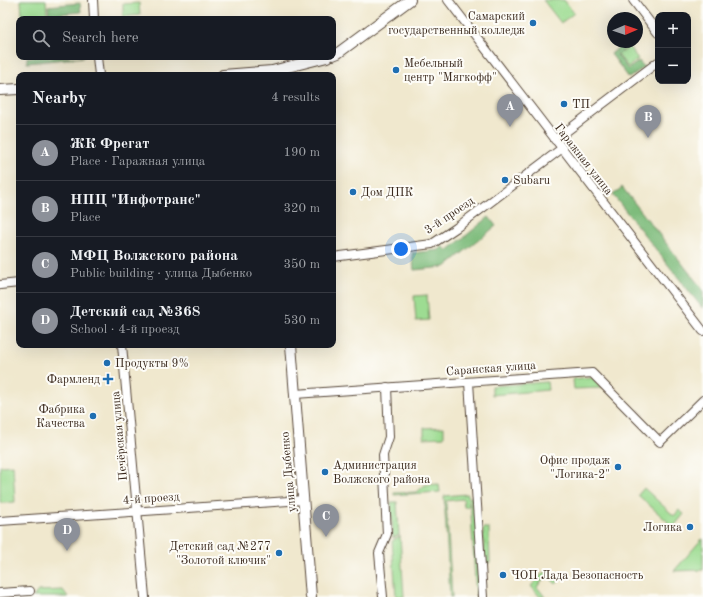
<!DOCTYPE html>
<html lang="en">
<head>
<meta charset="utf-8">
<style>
	body { margin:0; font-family:"Old Standard TT",serif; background:#20242c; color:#f1f3f6 }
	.controls { position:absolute; right:12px; top:12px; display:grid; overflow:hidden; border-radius:8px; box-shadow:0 4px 16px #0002 }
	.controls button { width:36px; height:36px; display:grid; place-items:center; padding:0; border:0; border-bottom:1px solid #363941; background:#171b24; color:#f1f3f6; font:20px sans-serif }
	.compass { position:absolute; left:607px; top:12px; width:36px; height:36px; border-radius:50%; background:#171b24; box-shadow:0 4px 16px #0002; rotate:88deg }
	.you { position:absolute; left:401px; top:249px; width:14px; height:14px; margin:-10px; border:3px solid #fff; border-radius:50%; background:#1a73e8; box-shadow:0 0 0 6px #1a73e833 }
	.badge { display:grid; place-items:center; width:26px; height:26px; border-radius:50%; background:#8c9099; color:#fff; font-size:13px; font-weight:700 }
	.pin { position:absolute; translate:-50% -33px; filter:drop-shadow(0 1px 2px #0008) }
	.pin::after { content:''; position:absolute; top:21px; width:14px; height:12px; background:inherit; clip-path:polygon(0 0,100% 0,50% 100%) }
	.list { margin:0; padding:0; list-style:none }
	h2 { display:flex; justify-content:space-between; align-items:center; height:52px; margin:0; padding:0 16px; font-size:17px }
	h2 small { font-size:13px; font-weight:400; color:#9ea1a6 }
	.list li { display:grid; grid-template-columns:26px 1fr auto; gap:12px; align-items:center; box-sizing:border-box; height:56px; padding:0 16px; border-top:1px solid #363941 }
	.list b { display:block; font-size:15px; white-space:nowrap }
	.list p { margin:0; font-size:13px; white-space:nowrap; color:#9ea1a6 }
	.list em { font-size:13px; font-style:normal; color:#9ea1a6 }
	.icon { flex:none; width:22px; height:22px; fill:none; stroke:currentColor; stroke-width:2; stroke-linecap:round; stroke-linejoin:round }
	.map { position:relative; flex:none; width:703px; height:597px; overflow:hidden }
	.search { position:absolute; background:#171b24; box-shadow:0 4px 16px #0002; left:16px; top:16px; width:320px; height:44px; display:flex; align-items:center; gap:10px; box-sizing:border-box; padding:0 14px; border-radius:8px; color:#9ea1a6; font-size:15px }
	.panel { position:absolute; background:#171b24; box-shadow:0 4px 16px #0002; left:16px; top:72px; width:320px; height:276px; border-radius:8px }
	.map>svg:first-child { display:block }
	.green { fill:#9ddc92; stroke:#6c8358 }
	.forest { fill:#7ebc7c; stroke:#5c734d }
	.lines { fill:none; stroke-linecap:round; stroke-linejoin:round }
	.minor-casing { stroke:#564638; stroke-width:10 }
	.major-casing { stroke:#564638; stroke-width:12 }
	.minor { stroke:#fff; stroke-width:8 }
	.major { stroke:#fff; stroke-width:10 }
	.poi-dot { fill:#1f6fb2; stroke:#fdfcf7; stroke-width:1.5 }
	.labels { text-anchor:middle; stroke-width:4; stroke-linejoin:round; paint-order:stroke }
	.poi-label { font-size:12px; fill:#3b2a1e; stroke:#fdfcf7; text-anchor:start }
	.street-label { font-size:12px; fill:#3b2a1e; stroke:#fdfcf7 }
</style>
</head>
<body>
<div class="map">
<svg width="703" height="597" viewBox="0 0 703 597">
	<rect width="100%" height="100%" fill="#fdfcf7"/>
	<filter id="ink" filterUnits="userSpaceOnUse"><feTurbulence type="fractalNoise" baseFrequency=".025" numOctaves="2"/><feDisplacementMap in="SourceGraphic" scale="8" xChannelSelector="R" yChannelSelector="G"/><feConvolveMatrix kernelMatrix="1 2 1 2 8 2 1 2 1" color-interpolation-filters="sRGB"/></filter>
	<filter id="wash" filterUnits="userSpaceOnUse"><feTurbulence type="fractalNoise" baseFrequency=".012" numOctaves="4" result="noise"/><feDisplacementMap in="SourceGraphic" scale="16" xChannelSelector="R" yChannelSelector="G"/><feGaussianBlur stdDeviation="0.9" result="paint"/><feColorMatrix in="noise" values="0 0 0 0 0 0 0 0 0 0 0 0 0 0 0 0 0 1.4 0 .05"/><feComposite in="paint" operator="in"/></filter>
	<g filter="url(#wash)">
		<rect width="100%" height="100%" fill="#f0e8ce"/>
		<!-- green -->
		<g class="green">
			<path d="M21 0H46L47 15 22 17Z"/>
			<path d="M543 0H564L574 13 561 23Z"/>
			<path d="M139 3 140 15 123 17V4Z"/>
			<path d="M629 47 638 59 628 67 618 55Z"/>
			<path d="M427 295 429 320 416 321 414 296Z"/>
			<path d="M591 377 603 388 574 389 573 379Z"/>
			<path d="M547 382 548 390 492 395V386Z"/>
			<path d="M444 427V437L424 438V428Z"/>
			<path d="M13 465 15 502 0 503V466Z"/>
			<path d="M439 484 440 492 394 495V493L417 492 425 485Z"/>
			<path d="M644 488 674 516 679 510 684 514 670 531H668L664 528 668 522 638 495Z"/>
			<path d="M468 494 469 507H464L463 499 446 501 452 597H450L444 496Z"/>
			<path d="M470 497H476L480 597H476Z"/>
			<path d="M391 502H397L399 535 393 538Z"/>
			<path d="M483 528H489L490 563H485Z"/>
			<path d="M400 536 404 597H396L392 541Z"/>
			<path d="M703 539V570L674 571 701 540Z"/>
			<path d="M544 572 552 573 559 581 556 584 549 577 546 576 537 587 545 597H540L531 586Z"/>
			<path d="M63 590 68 597H33L38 591Z"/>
		</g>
		<!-- forest -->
		<g class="forest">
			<path d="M80 3 81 12 49 15 48 6Z"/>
			<path d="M625 42 628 46 617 55 628 69 639 61 644 67 629 78 611 54Z"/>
			<path d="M27 57H85L27 63Z"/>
			<path d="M622 187 703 290V309L613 195Z"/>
			<path d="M489 217 496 226 445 267 414 270 412 253 439 250 443 246 447 251Z"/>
		</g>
	</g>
	<g filter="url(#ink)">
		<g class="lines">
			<defs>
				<g id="minor">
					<path d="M93 0 94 19"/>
					<path d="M448 0 703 331"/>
					<path d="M633 0 658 33"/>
					<path d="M97 57 99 75"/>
					<path d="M555 140 658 62"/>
					<path d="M333 257 432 244 456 228 561 149"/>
					<path d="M0 285 19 283"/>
					<path d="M122 345 145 597"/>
					<path d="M469 382 483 597"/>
					<path d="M295 394 592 373 660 442 703 400"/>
					<path d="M0 521 303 500"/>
					<path d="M0 593 30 591"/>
					<path d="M383 597 379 553 387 534 383 455 389 437 387 387"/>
				</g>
				<g id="major">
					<path d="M333 55 338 53 410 0"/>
					<path d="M223 75 272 71 327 57"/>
					<path d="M0 90 19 89"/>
					<path d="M291 345 311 597"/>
				</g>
			</defs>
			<!-- minor casing -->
			<use href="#minor" class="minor-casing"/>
			<!-- major casing -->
			<use href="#major" class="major-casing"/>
			<!-- minor -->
			<use href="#minor" class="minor"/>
			<!-- major -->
			<use href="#major" class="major"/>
		</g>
	</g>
	<!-- markers -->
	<g class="poi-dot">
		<circle cx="533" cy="23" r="4"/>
		<circle cx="396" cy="70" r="4"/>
		<circle cx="564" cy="104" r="4"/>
		<circle cx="505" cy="180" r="4"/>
		<circle cx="353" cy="192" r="4"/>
		<circle cx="107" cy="363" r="4"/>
		<path d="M106 373h4v4h4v4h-4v4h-4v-4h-4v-4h4z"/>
		<circle cx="93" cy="416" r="4"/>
		<circle cx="618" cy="467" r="4"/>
		<circle cx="325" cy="472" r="4"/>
		<circle cx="690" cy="527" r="4"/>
		<circle cx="279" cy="553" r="4"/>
		<circle cx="503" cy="575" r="4"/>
	</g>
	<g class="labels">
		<!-- poi labels -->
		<g class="poi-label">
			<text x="525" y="20" text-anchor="end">Самарский<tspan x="525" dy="14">государственный колледж</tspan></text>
			<text x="404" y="67">Мебельный<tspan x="404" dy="14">центр "Мягкофф"</tspan></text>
			<text x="572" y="108">ТП</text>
			<text x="513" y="184">Subaru</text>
			<text x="361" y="196">Дом ДПК</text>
			<text x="115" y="367">Продукты 9%</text>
			<text x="100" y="383" text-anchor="end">Фармленд</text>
			<text x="85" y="413" text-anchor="end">Фабрика<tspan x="85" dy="14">Качества</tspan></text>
			<text x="610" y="464" text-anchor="end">Офис продаж<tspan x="610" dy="14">"Логика-2"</tspan></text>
			<text x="333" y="469">Администрация<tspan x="333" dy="14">Волжского района</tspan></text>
			<text x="682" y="531" text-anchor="end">Логика</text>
			<text x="271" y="550" text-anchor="end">Детский сад №277<tspan x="271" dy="14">"Золотой ключик"</tspan></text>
			<text x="511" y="579">ЧОП Лада Безопасность</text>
		</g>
		<!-- street labels -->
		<g class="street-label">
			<text transform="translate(584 159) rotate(52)" y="4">Гаражная улица</text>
			<text transform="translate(449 215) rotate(-34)" y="4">3-й проезд</text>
			<text transform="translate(491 368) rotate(-4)" y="4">Саранская улица</text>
			<text transform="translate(119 436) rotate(-95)" y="4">Печёрская улица</text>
			<text transform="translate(288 472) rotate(-95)" y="4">улица Дыбенко</text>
			<text transform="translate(151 498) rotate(-4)" y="4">4-й проезд</text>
		</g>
	</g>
</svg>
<div class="controls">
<button>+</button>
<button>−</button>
</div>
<svg class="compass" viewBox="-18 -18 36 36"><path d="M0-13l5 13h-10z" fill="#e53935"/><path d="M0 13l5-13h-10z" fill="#9ea1a6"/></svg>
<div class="you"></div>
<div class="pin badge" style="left:510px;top:127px">A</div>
<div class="pin badge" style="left:648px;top:138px">B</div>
<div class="pin badge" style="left:326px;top:537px">C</div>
<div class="pin badge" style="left:67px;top:551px">D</div>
<div class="search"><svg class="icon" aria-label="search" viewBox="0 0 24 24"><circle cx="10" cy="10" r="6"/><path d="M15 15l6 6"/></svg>Search here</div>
<section class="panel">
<h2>Nearby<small>4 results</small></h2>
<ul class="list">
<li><span class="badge">A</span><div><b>ЖК Фрегат</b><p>Place · Гаражная улица</p></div><em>190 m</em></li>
<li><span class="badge">B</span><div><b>НПЦ &quot;Инфотранс&quot;</b><p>Place</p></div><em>320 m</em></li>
<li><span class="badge">C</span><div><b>МФЦ Волжского района</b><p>Public building · улица Дыбенко</p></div><em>350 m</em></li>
<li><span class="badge">D</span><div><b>Детский сад №368</b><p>School · 4-й проезд</p></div><em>530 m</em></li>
</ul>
</section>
</div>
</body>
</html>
